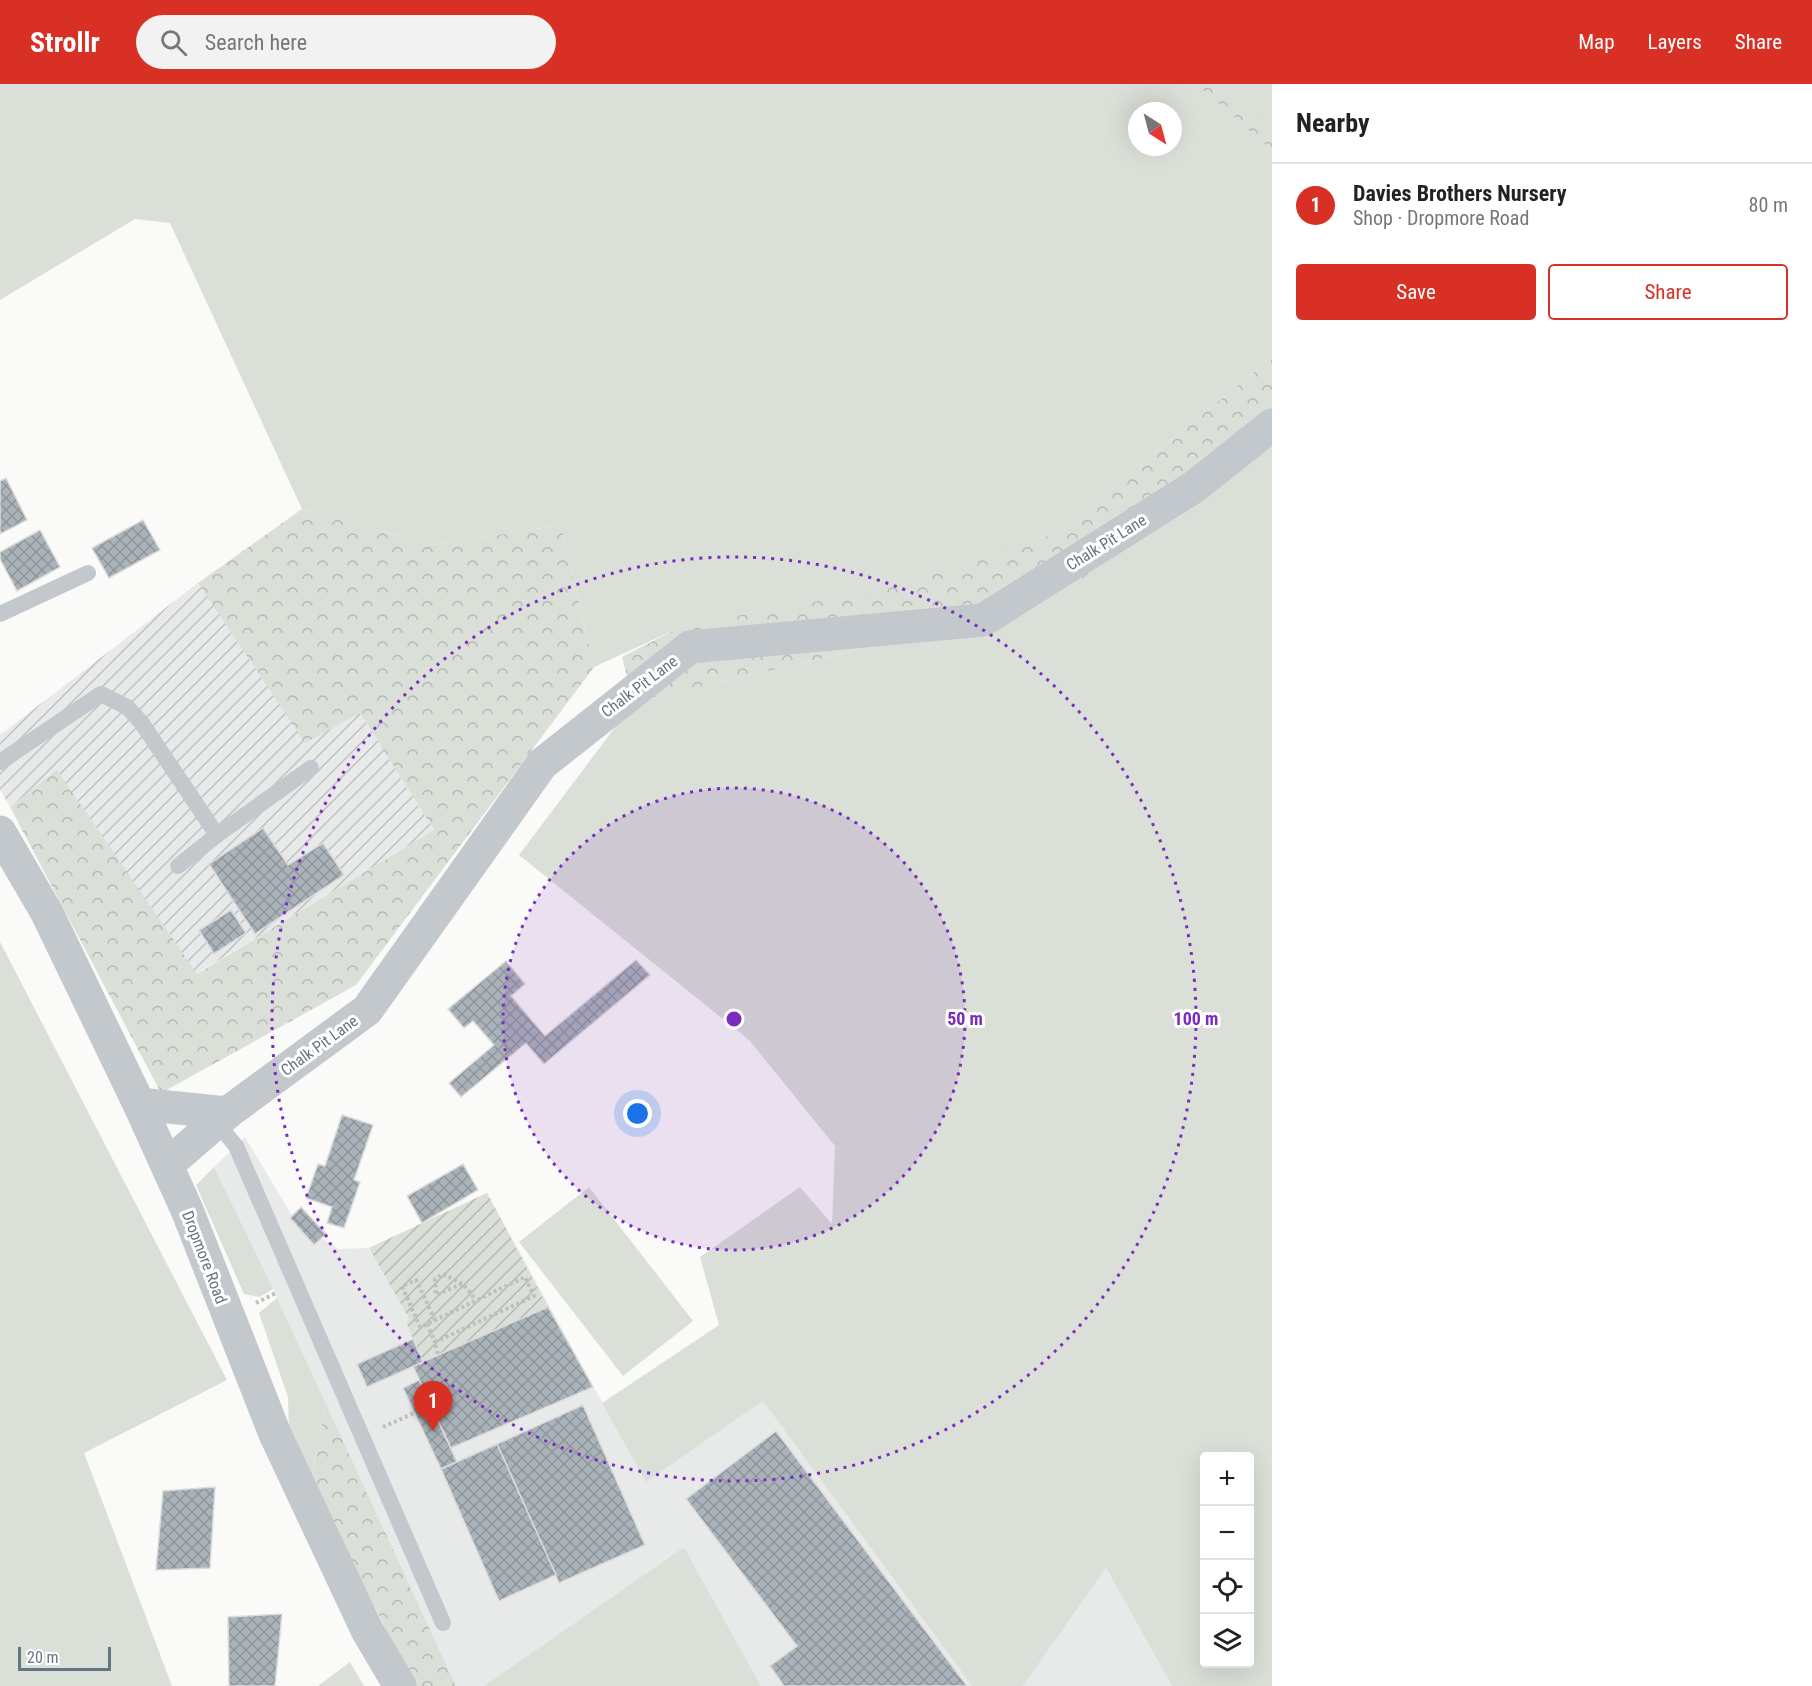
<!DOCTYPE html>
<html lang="en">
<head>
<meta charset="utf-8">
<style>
	body { margin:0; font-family:"Roboto Condensed",sans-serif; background:#f2f2f2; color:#222 }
	.controls { position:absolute; right:18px; bottom:18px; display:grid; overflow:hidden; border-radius:6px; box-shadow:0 6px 24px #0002 }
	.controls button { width:54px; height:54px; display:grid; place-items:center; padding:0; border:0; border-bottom:2px solid #e0e0e0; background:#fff; color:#222; font:30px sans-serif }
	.compass { position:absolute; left:1128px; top:18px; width:54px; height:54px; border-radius:50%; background:#fff; box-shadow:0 6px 24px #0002; rotate:144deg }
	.scale { position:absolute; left:18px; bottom:15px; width:93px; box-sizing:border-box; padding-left:6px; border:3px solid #657683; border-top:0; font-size:16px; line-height:21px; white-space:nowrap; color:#657683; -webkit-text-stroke:4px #fff; paint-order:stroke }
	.you { position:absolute; left:638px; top:1030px; width:21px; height:21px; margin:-15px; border:4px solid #fff; border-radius:50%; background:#1a73e8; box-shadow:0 0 0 9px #1a73e833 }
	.badge { display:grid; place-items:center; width:39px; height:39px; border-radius:50%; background:#d93025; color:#fff; font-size:20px; font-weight:700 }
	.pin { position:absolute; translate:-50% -50px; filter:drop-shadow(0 2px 3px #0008) }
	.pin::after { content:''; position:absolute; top:32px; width:21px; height:18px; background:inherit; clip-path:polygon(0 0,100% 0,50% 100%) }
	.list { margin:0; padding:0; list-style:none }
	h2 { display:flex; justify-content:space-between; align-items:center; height:78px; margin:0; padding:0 24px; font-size:26px }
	h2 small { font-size:20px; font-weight:400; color:#767676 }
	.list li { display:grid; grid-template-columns:39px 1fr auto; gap:18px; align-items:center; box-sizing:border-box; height:84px; padding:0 24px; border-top:2px solid #e0e0e0 }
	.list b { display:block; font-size:22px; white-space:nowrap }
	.list p { margin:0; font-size:20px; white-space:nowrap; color:#767676 }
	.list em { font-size:20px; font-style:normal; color:#767676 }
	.actions { display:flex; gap:12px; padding:18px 24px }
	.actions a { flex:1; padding:14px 0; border:2px solid #d93025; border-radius:6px; text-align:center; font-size:21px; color:#d93025 }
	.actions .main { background:#d93025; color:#fff }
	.icon { flex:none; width:33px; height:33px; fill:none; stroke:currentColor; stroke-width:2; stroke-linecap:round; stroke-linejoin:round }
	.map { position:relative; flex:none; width:1272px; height:1602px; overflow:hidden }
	header { display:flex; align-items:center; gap:36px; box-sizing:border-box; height:84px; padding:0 30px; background:#d93025; color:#fff }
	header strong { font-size:28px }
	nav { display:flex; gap:33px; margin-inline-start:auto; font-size:21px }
	.search { width:420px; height:54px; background:#f2f2f2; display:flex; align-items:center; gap:15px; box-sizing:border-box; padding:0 21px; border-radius:33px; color:#767676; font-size:22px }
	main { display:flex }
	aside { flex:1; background:#fff }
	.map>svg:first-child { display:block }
	.built { fill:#e8e9e9 }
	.industrial { fill:url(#industrial-furrows) }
	.green { fill:#dadfd7; fill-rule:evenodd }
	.forest { fill:url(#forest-crowns) }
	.garden { fill:url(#garden-furrows) }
	.building { fill:url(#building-cross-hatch); stroke:#dcdcda; stroke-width:1.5 }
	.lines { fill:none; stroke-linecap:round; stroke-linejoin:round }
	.path { stroke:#bbbfc2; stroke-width:4; stroke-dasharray:3 3; stroke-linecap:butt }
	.service { stroke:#c3c8cc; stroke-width:16 }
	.minor { stroke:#c3c8cc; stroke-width:33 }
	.tertiary { stroke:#c3c8cc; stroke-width:33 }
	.ring { fill:none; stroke:#7b2cbf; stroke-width:3; stroke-dasharray:3 6 }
	.labels { text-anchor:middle; stroke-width:6; stroke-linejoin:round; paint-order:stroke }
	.street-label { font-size:16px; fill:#657683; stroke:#fff }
	.centre { fill:#7b2cbf; stroke:#fff; stroke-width:3 }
	.ring-label { font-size:18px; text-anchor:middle; font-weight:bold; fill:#7b2cbf; stroke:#fff; stroke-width:6; stroke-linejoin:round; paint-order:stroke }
</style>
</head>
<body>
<header>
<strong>Strollr</strong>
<div class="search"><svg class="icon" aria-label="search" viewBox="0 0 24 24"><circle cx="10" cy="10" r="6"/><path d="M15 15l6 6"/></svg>Search here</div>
<nav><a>Map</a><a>Layers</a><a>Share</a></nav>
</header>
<main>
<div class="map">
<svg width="1272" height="1602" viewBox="0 0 1272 1602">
	<defs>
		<pattern id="industrial-furrows" width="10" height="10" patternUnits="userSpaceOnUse" patternTransform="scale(1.5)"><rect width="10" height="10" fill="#e8e9e9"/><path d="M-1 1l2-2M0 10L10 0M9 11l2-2" fill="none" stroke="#c0c1c2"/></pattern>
		<pattern id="forest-crowns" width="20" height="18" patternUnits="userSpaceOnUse" patternTransform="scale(1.5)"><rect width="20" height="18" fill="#dadfd7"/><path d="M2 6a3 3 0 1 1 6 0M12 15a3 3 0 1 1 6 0" fill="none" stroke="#b4b9b4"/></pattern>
		<pattern id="garden-furrows" width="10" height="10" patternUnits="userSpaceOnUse" patternTransform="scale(1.5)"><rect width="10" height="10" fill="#dadfd7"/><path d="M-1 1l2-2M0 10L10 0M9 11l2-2" fill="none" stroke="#b4b9b4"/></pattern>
		<pattern id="building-cross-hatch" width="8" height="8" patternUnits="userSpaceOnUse" patternTransform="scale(1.5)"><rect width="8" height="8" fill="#aab3b9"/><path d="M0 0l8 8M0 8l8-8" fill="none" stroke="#8e969c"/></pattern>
	</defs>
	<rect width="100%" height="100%" fill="#fafaf8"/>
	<!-- built -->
	<g class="built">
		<path d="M245 1053 294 1135 338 1165 369 1164 487 1109 646 1398 763 1317 972 1602H761L684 1463 484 1602H456L277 1214 214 1083Z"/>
		<path d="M1106 1484 1172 1602H1023Z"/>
	</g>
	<!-- industrial -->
	<path class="industrial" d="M198 499 305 658 360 629 434 746 196 890 57 687 10 723 0 706V651Z"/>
	<!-- green -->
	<g class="green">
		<path d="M0 0H1272V278L1258 285 1060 448 901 504 683 542 594 583 561 441 432 461 302 425 170 139 135 135 0 216ZM1137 27H1173V63H1137Z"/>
		<path d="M1272 343V1602H1172L1106 1484 1023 1602H972L763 1317 646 1398 602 1319 719 1241 700 1173 800 1103 832 1140 835 1062 749 956 519 771 634 618 894 558ZM1204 1372H1250V1580H1204Z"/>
		<path d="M0 858 227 1296 84 1369 172 1602H0Z"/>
		<path d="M214 1083 273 1205 260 1213 244 1210 196 1101Z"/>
		<path d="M589 1103 693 1237 623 1292 519 1158Z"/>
		<path d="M277 1214 326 1320 311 1395 289 1347 288 1313 259 1229Z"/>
		<path d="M684 1463 761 1602H484Z"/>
		<path d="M350 1578 364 1602H318Z"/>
	</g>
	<!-- forest -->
	<g class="forest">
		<path d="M1196 0H1219L1272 43V66Z"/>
		<path d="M1272 276V343L1081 496 894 558 634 618 622 573 682 542 900 502 1060 448 1258 285Z"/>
		<path d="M302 425 432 461 561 441 594 583 356 901 161 1009 10 723 57 686 197 890 434 746 360 629 305 659 198 499Z"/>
		<path d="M326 1320 456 1602H414L311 1395Z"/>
	</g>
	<!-- garden -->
	<path class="garden" d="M487 1109 548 1223 423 1278 406 1238 410 1236 369 1164Z"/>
	<!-- building -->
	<g class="building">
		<path d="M6 394 27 436 0 450V397Z"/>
		<path d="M143 436 160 466 109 494 92 464Z"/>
		<path d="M40 446 60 483 17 507 0 475V468Z"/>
		<path d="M263 744 288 781 323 759 344 791 255 850 209 780Z"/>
		<path d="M231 826 246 849 214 870 199 846Z"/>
		<path d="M636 876 650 891 544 980 526 959 461 1013 449 999 494 961 473 937 464 944 448 925 506 877 525 900 511 912 545 952Z"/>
		<path d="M342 1031 373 1041 354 1096 360 1098 344 1144 327 1139 332 1123 306 1114 318 1080 325 1082Z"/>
		<path d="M463 1080 478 1106 422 1139 407 1112Z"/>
		<path d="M301 1123 326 1150 314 1161 290 1134Z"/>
		<path d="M548 1223 593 1303 451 1364 413 1282Z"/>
		<path d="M413 1255 423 1278 367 1303 357 1280Z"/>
		<path d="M419 1296 457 1378 441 1385 403 1304Z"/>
		<path d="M583 1321 645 1461 559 1499 497 1360Z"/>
		<path d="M776 1347 967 1602H784L770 1582 797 1562 686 1415Z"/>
		<path d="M497 1360 556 1491 499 1517 441 1385Z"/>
		<path d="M215 1403 210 1484 156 1486 163 1407Z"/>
		<path d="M282 1530 275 1602H229L228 1533Z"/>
	</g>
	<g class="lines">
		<!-- path -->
		<g class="path">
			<path d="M462 1200 436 1211 435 1195 443 1190C459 1198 466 1200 475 1216"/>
			<path d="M256 1219 276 1209"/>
			<path d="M435 1236 416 1196 402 1202 420 1243 427 1240 525 1193 534 1212 435 1258 438 1271"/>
			<path d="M427 1240 435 1258"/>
			<path d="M383 1343 414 1329"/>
		</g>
		<!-- service -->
		<g class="service">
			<path d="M0 530 88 489"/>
			<path d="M0 678 101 610 127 623 141 638 217 751 311 684"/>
			<path d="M178 782 217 751"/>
			<path d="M216 1038 236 1062 443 1539"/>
		</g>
		<!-- minor -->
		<g class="minor">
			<path d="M139 1020 227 1029 367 926 542 680 690 563 983 536 1194 403 1272 341"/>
			<path d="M167 1081 227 1029"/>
		</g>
		<!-- tertiary -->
		<path class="tertiary" d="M0 748 47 829 139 1020 187 1126 275 1350 367 1546 400 1602"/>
	</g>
	<!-- distance rings -->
	<circle cx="734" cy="935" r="231" fill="#7b2cbf" fill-opacity=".12"/>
	<g class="ring">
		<circle cx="734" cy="935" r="231"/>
		<circle cx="734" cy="935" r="462"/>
	</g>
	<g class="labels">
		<!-- street labels -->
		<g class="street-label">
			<text transform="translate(1106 458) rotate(-32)" y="6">Chalk Pit Lane</text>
			<text transform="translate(639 602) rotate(-37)" y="6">Chalk Pit Lane</text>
			<text transform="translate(319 961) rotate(-36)" y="6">Chalk Pit Lane</text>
			<text transform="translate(205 1173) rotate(69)" y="6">Dropmore Road</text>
		</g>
	</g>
	<circle cx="734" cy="935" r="9" class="centre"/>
	<g class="ring-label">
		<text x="965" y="941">50 m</text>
		<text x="1196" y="941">100 m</text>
	</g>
</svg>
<div class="controls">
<button>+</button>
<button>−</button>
<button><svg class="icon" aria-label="locate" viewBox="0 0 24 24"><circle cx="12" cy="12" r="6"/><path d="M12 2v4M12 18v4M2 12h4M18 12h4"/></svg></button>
<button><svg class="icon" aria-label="layers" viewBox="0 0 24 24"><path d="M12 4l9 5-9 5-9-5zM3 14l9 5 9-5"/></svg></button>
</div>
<svg class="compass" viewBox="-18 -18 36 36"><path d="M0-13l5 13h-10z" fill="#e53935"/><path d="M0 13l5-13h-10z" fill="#767676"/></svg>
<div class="scale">20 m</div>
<div class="you"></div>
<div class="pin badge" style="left:433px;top:1347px">1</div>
</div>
<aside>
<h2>Nearby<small></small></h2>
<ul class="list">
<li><span class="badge">1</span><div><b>Davies Brothers Nursery</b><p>Shop · Dropmore Road</p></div><em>80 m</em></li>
</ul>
<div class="actions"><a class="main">Save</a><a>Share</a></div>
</aside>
</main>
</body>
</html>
